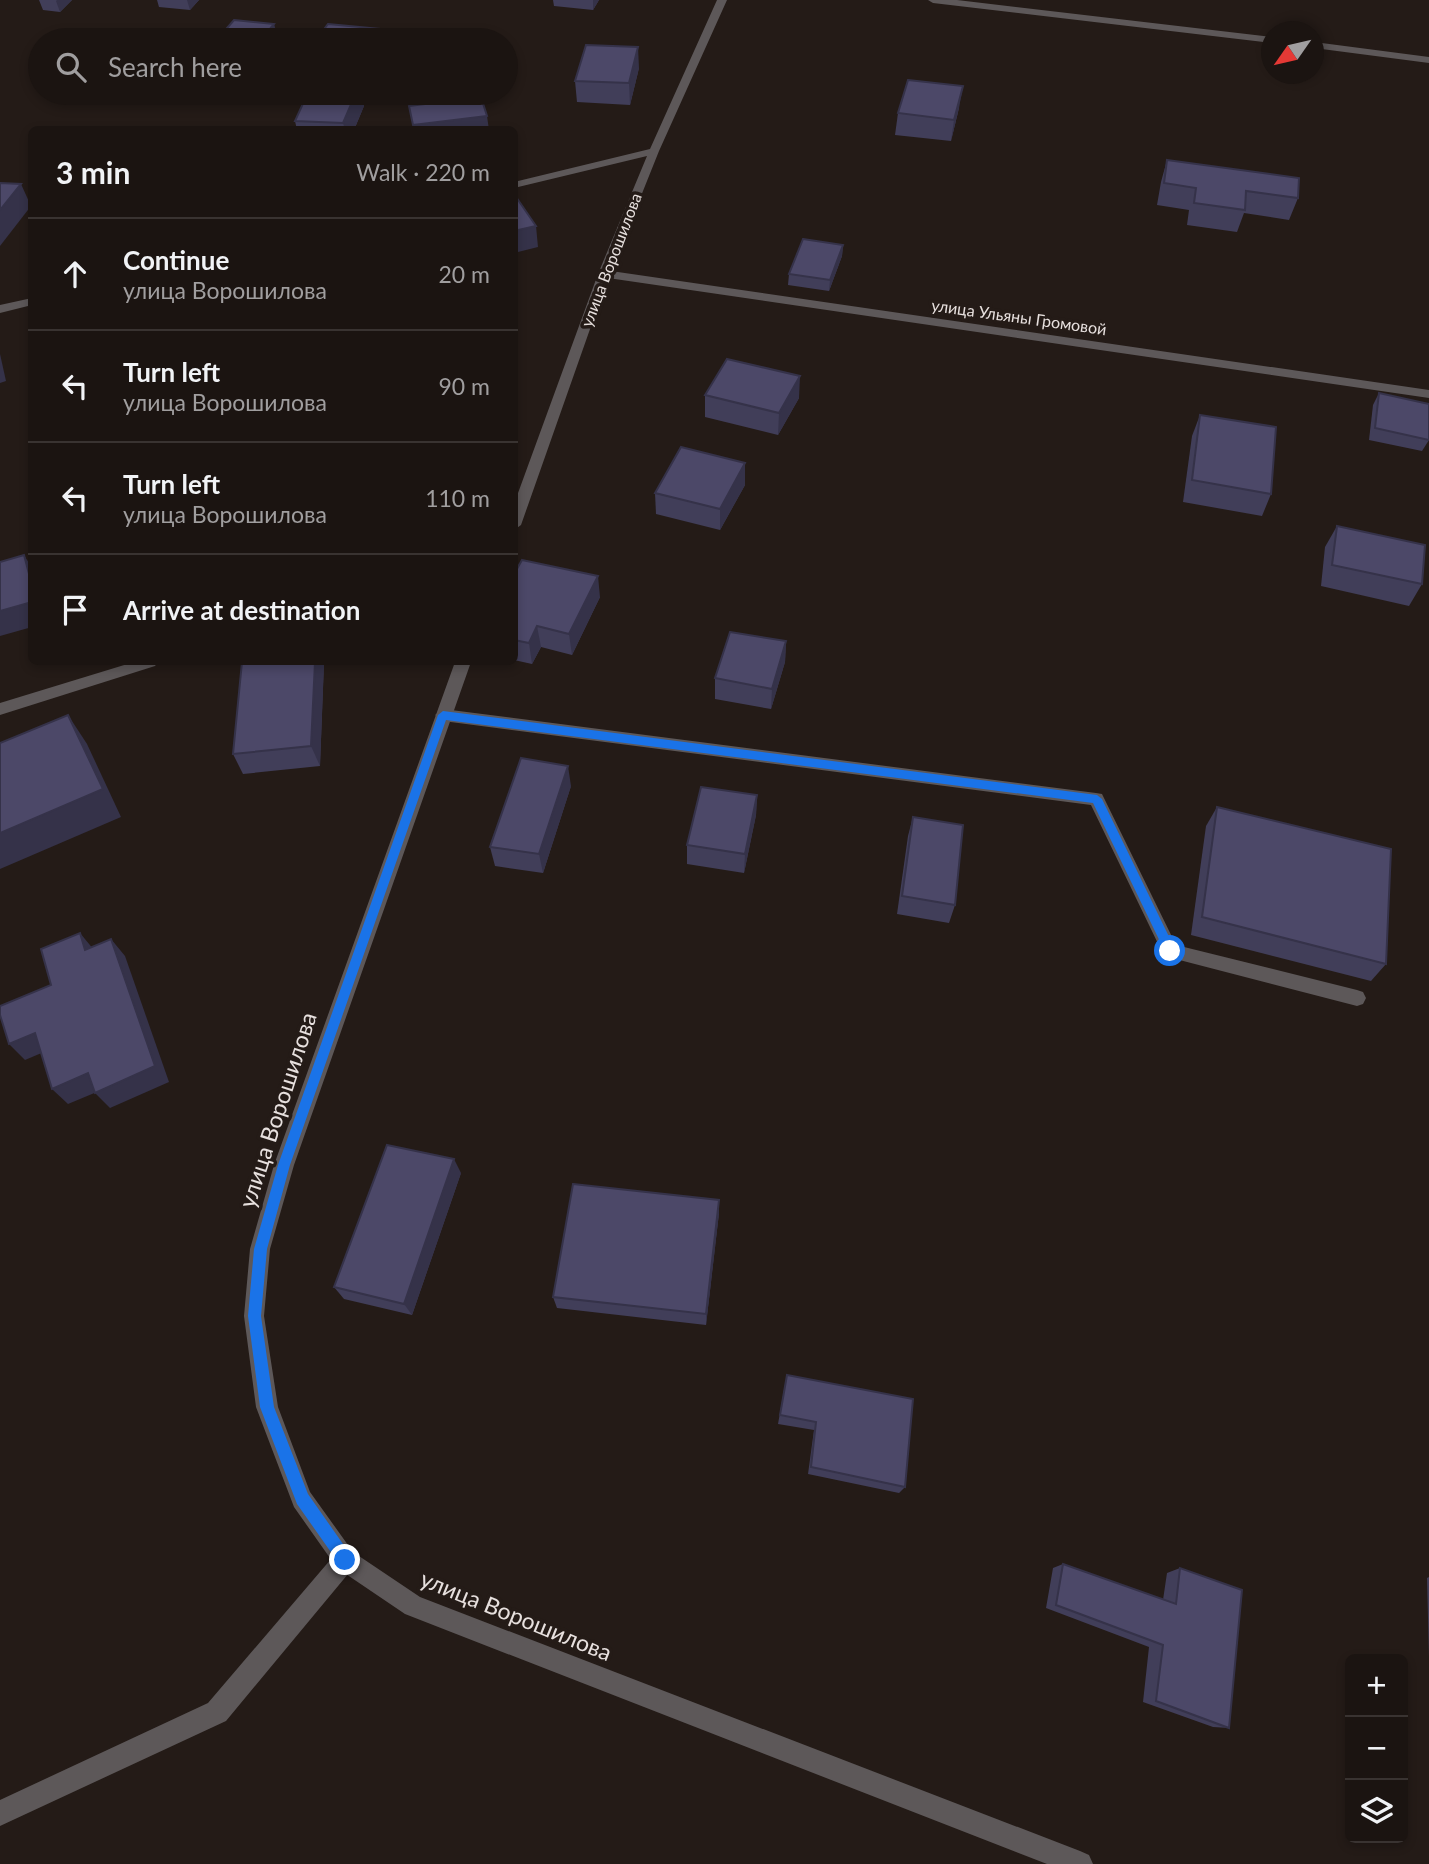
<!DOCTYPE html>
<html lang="en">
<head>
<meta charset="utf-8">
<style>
	body { margin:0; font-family:Lato,sans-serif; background:#28211f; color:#f1f3f6 }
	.controls { position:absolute; right:21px; bottom:21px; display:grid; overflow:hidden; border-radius:10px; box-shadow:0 4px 10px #0003 }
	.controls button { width:63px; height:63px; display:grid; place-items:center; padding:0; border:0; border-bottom:2px solid #393331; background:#1b1411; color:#f1f3f6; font:35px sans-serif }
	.compass { position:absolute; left:1261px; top:21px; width:63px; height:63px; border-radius:50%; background:#1b1411; box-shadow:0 4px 10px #0003; rotate:236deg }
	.stop { position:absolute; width:21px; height:21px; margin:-16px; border:5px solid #1a73e8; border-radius:50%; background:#fff }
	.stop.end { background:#1a73e8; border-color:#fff; box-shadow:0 2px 7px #0008 }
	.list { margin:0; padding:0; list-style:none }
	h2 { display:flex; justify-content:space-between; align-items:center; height:91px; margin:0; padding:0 28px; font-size:30px }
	h2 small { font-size:23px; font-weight:400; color:#a09e9f }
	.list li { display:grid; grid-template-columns:46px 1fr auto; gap:21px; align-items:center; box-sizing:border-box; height:112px; padding:0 28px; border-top:2px solid #393331 }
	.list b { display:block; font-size:26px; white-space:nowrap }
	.list p { margin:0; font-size:23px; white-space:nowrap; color:#a09e9f }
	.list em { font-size:23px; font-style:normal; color:#a09e9f }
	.icon { flex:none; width:38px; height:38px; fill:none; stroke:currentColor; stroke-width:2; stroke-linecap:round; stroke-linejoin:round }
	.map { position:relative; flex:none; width:1429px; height:1864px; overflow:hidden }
	.search { position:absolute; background:#1b1411; box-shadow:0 4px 10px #0003; left:28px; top:28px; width:490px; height:77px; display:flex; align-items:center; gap:18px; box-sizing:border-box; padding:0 24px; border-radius:38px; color:#a09e9f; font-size:26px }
	.panel { position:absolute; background:#1b1411; box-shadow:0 4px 10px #0003; left:28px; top:126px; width:490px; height:539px; border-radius:10px }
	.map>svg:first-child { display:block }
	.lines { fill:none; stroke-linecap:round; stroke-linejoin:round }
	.service { fill:#5d5859; fill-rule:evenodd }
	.minor { fill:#5d5859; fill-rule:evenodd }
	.wall { fill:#413e59 }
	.shaded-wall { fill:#353249 }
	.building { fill:#4c4868; stroke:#353249; stroke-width:2 }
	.route { fill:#1a73e8 }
	.labels { text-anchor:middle; stroke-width:7; stroke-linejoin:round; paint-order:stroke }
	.far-street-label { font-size:16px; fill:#e7e0de; stroke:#241b17 }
	.near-street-label { font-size:23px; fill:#e7e0de; stroke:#241b17 }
</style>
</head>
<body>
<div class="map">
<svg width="1429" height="1864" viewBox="0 0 1429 1864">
	<rect width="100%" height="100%" fill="#241b17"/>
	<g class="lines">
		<!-- service -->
		<g class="service">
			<path d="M443 709 1096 793 1102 794 1176 945 1357 990 1363 992 1366 998 1363 1004 1357 1006 1164 956 1091 805 443 721 435 715Z"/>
			<path d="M345 1548 353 1552 357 1560 353 1568 226 1721 0 1826V1800L208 1703 337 1552Z"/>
		</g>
		<!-- minor -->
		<g class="minor">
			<path d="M717 0H727L659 151 611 271 1429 390V398L608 278 521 525 514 530V504L598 274 647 156 514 188V182L650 149Z"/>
			<path d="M928 0H957L1272 37V43L933 3Z"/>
			<path d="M1314 42 1429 57V63L1314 48Z"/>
			<path d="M32 298V305L0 313V305Z"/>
			<path d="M134 662H158L155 666 0 715V703Z"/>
			<path d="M455 662H471L294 1165 270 1249 264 1316 278 1407 310 1492 353 1552 420 1597 1080 1851 1089 1855 1093 1864H1047L405 1614 337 1568 294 1507 256 1407 244 1316 250 1249 274 1165Z"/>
		</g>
	</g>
	<!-- wall -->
	<g class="wall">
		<path d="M39 0H72L60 12 43 10Z"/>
		<path d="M157 0H199L190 10 159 7Z"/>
		<path d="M553 0H599L593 10 554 6Z"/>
		<path d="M277 34 273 40H221L220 36Z"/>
		<path d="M639 68 630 105 577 102 575 81Z"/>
		<path d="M324 93H361L364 106 354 130H297L295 121 321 100Z"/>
		<path d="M959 108 951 141 895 135 898 113Z"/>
		<path d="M1167 160 1298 198 1289 220 1244 213 1237 232 1187 225 1189 210 1157 205 1161 182Z"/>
		<path d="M843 245 842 256 829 291 788 285 789 274Z"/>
		<path d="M1379 393 1429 440 1422 451 1369 440 1373 405Z"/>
		<path d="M705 395 799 398 778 435 705 417Z"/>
		<path d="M1200 415 1271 494 1262 516 1183 502 1192 436Z"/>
		<path d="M745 463V485L720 530 656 514 655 493Z"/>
		<path d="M1337 526 1422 584 1409 606 1321 586 1325 547Z"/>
		<path d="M514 574 600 597 572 655 541 647 532 664 514 660Z"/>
		<path d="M786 641 785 662 771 709 715 699V678Z"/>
		<path d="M242 662H324L320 766 243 774 233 754Z"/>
		<path d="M571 786 543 873 495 866 490 847Z"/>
		<path d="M757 795 756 815 744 873 687 864V845Z"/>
		<path d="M1217 807 1386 964 1371 981 1191 935 1206 826Z"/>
		<path d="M913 817 955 905 949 923 897 914 908 836Z"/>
		<path d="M461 1173 412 1315 344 1299 334 1287Z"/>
		<path d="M719 1213 706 1325 557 1308 553 1297Z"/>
		<path d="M785 1384 905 1487 899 1493 808 1474 814 1430 778 1424Z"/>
		<path d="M1063 1564 1163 1600 1167 1573 1180 1568 1229 1728 1213 1727 1143 1702 1149 1647 1046 1608 1053 1568Z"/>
		<path d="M1429 1577V1657L1427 1578Z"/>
	</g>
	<!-- shaded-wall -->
	<g class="shaded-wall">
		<path d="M57 0H72L60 12 56 1Z"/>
		<path d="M187 0H199L190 10Z"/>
		<path d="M593 0H599L593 10Z"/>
		<path d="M274 24 277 34 273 40H262Z"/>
		<path d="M392 30 394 40H385Z"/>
		<path d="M638 47 639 68 630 105 629 83Z"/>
		<path d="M963 86 959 108 951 141 954 120Z"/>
		<path d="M356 93H361L364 106 354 130H345L343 123Z"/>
		<path d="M487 116 489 130H414L413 125Z"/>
		<path d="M21 184 31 206 0 246V210Z"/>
		<path d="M536 226 538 247 514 253V231Z"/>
		<path d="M843 245 842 256 829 291 830 280Z"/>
		<path d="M0 354 6 381 0 383Z"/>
		<path d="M800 376 799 398 778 435 779 413Z"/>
		<path d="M745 463V485L720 530V509Z"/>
		<path d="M24 555 32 568V585Z"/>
		<path d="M598 576 600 597 572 655 569 634Z"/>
		<path d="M32 602V627L0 636V611Z"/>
		<path d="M537 626 541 647 532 664 529 643Z"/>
		<path d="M786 641 785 662 771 709 772 689Z"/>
		<path d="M315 662H324L320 766 311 746Z"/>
		<path d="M68 715 87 744 121 817 0 869V833Z"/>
		<path d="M568 766 571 786 543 873 539 854Z"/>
		<path d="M757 795 756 815 744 873 745 854Z"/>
		<path d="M80 933 94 950H85Z"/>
		<path d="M111 939 125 956 169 1082 110 1108 95 1093Z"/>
		<path d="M35 1033 51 1049 25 1060 9 1044Z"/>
		<path d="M88 1073 104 1089 68 1104 52 1089Z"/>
		<path d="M454 1159 461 1173 412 1315 404 1304Z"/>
		<path d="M719 1200V1213L706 1325V1314Z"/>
	</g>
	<!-- building -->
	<g class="building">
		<path d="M234 20 274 24 261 40 220 36Z"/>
		<path d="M328 24 392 30 385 40H316Z"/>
		<path d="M586 45 638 47 629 83 575 81Z"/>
		<path d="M908 80 963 86 954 120 898 113Z"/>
		<path d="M324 93H356L343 123 295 121 305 99 321 100Z"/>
		<path d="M481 97 487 116 413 125 409 106Z"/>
		<path d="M1167 160 1299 178 1298 198 1246 191 1245 210 1194 203 1196 188 1164 183Z"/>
		<path d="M0 183 21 184 0 210Z"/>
		<path d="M514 194 536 226 514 231Z"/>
		<path d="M803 239 843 245 830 280 789 274Z"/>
		<path d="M727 359 800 376 779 413 705 395Z"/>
		<path d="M1379 393 1429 404V440L1375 428Z"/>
		<path d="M1200 415 1276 427 1271 494 1192 480Z"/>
		<path d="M681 447 745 463 720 509 655 493Z"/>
		<path d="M1337 526 1425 545 1422 584 1332 565Z"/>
		<path d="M24 555 32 585V602L0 611V562Z"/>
		<path d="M522 560 598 576 569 634 537 626 529 643 514 640V574Z"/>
		<path d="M730 632 786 641 772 689 715 678Z"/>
		<path d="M242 662H315L311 746 233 754Z"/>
		<path d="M68 715 103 789 0 833V743Z"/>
		<path d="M521 758 568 766 539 854 490 847Z"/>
		<path d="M701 787 757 795 745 854 687 845Z"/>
		<path d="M1217 807 1391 849 1386 964 1202 917Z"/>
		<path d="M913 817 963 825 955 905 902 896Z"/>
		<path d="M80 933 85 950 111 939 155 1066 95 1093 88 1073 52 1089 35 1033 9 1044 0 1015V1006L51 985 41 949Z"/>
		<path d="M387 1145 454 1159 404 1304 334 1287Z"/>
		<path d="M573 1184 719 1200 706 1314 553 1297Z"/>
		<path d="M787 1375 913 1399 905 1487 811 1467 816 1422 780 1415Z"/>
		<path d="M1063 1564 1176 1604 1180 1568 1242 1590 1229 1728 1156 1701 1163 1645 1056 1605Z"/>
	</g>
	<!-- route -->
	<path class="route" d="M443 711 1097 795 1102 799 1176 951 1174 954H1166L1093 803 446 720 290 1165 267 1249 261 1316 274 1407 308 1494 350 1554 352 1560 350 1565 345 1567 340 1565 297 1504 260 1407 248 1316 254 1249 278 1165 438 715Z"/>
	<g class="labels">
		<!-- far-street labels -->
		<g class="far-street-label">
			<text transform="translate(611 260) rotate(-69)" y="6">улица Ворошилова</text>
			<text transform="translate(1019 317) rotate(8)" y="6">улица Ульяны Громовой</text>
		</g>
		<!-- near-street labels -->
		<g class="near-street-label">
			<text transform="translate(278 1110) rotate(-72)" y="8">улица Ворошилова</text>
			<text transform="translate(516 1616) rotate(22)" y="8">улица Ворошилова</text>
		</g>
	</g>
</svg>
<div class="controls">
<button>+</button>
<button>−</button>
<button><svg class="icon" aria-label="layers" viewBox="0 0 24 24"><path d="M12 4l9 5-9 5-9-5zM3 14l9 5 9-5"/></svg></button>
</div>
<svg class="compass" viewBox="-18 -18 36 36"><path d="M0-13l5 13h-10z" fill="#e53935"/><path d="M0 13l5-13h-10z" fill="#a09e9f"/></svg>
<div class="stop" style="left:1170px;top:951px"></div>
<div class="stop end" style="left:345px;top:1560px"></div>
<div class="search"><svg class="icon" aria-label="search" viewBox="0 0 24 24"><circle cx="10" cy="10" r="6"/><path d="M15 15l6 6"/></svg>Search here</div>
<section class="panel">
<h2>3 min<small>Walk · 220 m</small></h2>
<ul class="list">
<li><svg class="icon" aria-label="ahead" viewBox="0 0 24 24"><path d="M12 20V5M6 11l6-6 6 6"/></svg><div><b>Continue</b><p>улица Ворошилова</p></div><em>20 m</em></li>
<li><svg class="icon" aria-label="left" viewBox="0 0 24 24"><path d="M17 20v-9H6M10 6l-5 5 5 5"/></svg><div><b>Turn left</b><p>улица Ворошилова</p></div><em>90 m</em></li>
<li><svg class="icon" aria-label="left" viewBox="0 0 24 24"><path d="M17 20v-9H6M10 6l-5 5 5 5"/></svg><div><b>Turn left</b><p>улица Ворошилова</p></div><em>110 m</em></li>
<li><svg class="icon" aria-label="arrive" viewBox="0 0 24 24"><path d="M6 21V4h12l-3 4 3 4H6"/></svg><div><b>Arrive at destination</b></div></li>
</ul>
</section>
</div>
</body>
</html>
